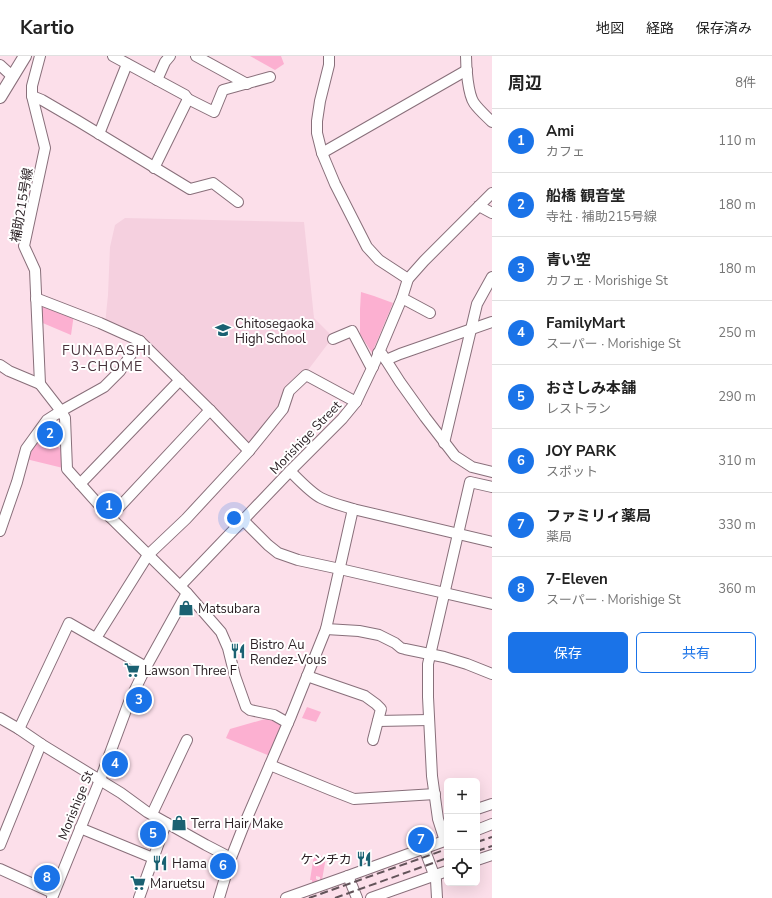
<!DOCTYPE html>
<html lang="ja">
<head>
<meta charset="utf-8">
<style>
	body { margin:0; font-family:"Nunito Sans","Noto Sans JP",sans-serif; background:#f2f2f2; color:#222 }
	.controls { position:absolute; right:12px; bottom:12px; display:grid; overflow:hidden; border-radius:6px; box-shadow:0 4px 16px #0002 }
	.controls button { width:36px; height:36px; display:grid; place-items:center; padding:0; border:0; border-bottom:1px solid #e0e0e0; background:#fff; color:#222; font:20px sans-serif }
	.you { position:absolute; left:234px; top:462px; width:14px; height:14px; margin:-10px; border:3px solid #fff; border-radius:50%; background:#1a73e8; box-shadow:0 0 0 6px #1a73e833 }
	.badge { display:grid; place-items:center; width:26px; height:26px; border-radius:50%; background:#1a73e8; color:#fff; font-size:13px; font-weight:700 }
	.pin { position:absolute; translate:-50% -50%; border:2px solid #fff; box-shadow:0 1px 4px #0006 }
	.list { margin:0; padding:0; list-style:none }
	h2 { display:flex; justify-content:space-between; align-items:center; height:52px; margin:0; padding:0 16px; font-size:17px }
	h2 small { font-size:13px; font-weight:400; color:#767676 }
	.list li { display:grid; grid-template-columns:26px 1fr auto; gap:12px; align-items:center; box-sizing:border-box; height:64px; padding:0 16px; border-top:1px solid #e0e0e0 }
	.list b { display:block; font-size:15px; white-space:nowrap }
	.list p { margin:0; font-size:13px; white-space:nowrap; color:#767676 }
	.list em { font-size:13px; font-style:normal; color:#767676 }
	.actions { display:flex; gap:8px; padding:12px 16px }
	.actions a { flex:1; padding:9px 0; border:1px solid #1a73e8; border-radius:6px; text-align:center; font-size:14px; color:#1a73e8 }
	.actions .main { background:#1a73e8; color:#fff }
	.icon { flex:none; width:22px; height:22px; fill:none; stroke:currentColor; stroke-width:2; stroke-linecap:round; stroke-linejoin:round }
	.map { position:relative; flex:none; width:492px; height:842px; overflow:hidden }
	header { display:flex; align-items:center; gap:24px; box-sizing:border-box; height:56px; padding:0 20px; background:#fff; border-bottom:1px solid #e0e0e0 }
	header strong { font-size:19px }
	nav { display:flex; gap:22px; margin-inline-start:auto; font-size:14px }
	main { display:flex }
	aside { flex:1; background:#fff }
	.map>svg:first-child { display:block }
	.built { fill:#f5d0df }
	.green { fill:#fcb0d1 }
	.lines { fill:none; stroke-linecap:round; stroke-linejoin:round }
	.minor-casing { stroke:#886f7a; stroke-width:12 }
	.major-casing { stroke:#886f7a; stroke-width:14 }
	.minor { stroke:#fff; stroke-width:10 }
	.major { stroke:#fff; stroke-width:12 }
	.rail { stroke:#625359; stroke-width:2; stroke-dasharray:8 4; stroke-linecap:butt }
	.labels { text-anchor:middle; stroke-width:4; stroke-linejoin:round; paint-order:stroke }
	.street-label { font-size:13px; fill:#2b2125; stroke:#fff }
	.poi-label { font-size:13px; fill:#2b2125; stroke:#fff; text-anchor:start }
	.neighbourhood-label { font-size:14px; letter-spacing:1px; fill:#49333c; stroke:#fff }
</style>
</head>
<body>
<header>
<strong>Kartio</strong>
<nav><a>地図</a><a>経路</a><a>保存済み</a></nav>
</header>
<main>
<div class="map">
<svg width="492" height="842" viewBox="0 0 492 842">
	<rect width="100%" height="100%" fill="#fcdfea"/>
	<!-- built -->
	<path class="built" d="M125 162 304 166 314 262 333 281 305 318 282 352 248 393 141 284 105 268 108 239 110 191 115 169Z"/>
	<!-- green -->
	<g class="green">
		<path d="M250 0H281L284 8 275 14Z"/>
		<path d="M361 236 374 240 393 247 372 297 360 278V253Z"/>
		<path d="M37 244 74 258 71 279 38 265Z"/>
		<path d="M39 380 63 394V412L26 403Z"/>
		<path d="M307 651 321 656 316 666 302 662Z"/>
		<path d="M272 661 284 668 270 700 226 682 230 673Z"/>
		<path d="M314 799 326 801 322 824H320V821L316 820V823L318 824V827L312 826V824H310Z"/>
	</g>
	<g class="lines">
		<defs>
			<g id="minor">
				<path d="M113 0 185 39 188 43 214 56 223 34 270 21"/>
				<path d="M196 0 247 28"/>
				<path d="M329 0V9L320 45 317 65V77L322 97 335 128 367 191 379 204 408 223"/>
				<path d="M466 0C466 12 468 38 474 47 479 54 486 60 492 66"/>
				<path d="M0 9 12 20"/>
				<path d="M157 24 165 6 170 0"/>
				<path d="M32 40 42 44 78 65 190 133 213 127 238 146"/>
				<path d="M99 78 127 8"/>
				<path d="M322 97 467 14"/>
				<path d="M154 112 188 43"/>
				<path d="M479 150 492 157"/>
				<path d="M402 242 430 257"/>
				<path d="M36 243H38L100 267 140 285 210 354 249 395"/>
				<path d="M333 283 352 275 370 309 373 311"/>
				<path d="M378 297 382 298 384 301 400 326 425 361 455 400 472 411 492 416"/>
				<path d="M386 304 400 298 492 266"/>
				<path d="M0 309 9 315 40 328 61 355 65 362 67 413 91 440 110 461 187 537 221 576 228 592 235 620 246 651 250 654 274 659 288 667"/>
				<path d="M40 328 35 214 24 190 45 92 32 40V30L40 0"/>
				<path d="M444 387 477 248 492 221"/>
				<path d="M290 415C298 423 311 437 321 442 331 447 343 450 353 453L492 486"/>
				<path d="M80 428 180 324"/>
				<path d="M110 461 210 354"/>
				<path d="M243 464 268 489 278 497 298 504 340 513 492 548"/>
				<path d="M0 475 17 426 26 393 47 364 61 355 104 331 120 315 140 285"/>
				<path d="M180 530 290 415 342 363 356 346 375 306 402 242 408 223 424 205 492 137"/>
				<path d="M326 573 359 575 379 579 395 587 401 592 405 593 444 601 467 608 492 618"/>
				<path d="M96 582 148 499 186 463 249 395 283 353 289 335 306 319 356 346"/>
				<path d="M307 620 365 640 376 648 381 653 373 684"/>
				<path d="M0 662 19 673 41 688 121 737 147 756 206 789 231 802"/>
				<path d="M378 665 429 664"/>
				<path d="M19 673 69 567 146 611"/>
				<path d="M270 709 331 734 354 743 435 738"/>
				<path d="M477 753 492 748"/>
				<path d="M152 758 185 688 187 684"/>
				<path d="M80 772 153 802"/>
				<path d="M477 774 492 768"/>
				<path d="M445 785 438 763 432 720 428 641V608L470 426 492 431"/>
				<path d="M0 789 41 688"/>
				<path d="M424 792 436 824 437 842"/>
				<path d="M477 804 492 799"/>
				<path d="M0 813 53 837"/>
				<path d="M348 820 357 842"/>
				<path d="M52 842 100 724 129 646 146 611 187 537"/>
				<path d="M139 842 166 767"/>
				<path d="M219 842 231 802 244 769 291 660 326 573 353 453"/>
				<path d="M286 842 348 820 447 784"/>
				<path d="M371 842 447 815"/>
			</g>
			<path id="major" d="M0 41 25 0"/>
		</defs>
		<!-- minor casing -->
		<use href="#minor" class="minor-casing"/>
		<!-- major casing -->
		<use href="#major" class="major-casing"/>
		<!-- minor -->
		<use href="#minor" class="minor"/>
		<!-- major -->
		<use href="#major" class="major"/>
		<!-- rail -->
		<g class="rail">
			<path d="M477 786 492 781"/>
			<path d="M477 795 492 790"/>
			<path d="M309 842 447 793"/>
			<path d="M335 842 447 802"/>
		</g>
	</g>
	<!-- icons -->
	<defs>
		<symbol id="school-bare" viewBox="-9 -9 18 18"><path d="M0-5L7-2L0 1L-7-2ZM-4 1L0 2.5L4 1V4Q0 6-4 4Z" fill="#1a6172" stroke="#fff" stroke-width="2.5" paint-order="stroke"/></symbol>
		<symbol id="shop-bare" viewBox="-9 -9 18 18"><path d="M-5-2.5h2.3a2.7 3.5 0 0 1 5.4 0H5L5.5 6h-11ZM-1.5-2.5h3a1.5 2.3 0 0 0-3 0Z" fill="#1a6172" stroke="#fff" stroke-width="2.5" paint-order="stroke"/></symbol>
		<symbol id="restaurant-bare" viewBox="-9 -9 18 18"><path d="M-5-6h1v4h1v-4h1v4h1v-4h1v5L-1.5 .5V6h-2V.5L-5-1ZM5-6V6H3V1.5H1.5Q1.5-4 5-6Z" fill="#1a6172" stroke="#fff" stroke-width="2.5" paint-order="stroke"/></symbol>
		<symbol id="supermarket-bare" viewBox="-9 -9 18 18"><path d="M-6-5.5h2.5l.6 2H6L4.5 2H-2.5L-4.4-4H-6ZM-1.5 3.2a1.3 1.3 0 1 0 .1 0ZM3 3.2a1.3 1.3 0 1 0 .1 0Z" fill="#1a6172" stroke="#fff" stroke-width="2.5" paint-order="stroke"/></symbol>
	</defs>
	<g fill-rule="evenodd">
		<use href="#school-bare" x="212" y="263" width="22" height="22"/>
		<use href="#shop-bare" x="175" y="541" width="22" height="22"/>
		<use href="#restaurant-bare" x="227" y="584" width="22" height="22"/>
		<use href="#supermarket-bare" x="121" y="603" width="22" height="22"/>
		<use href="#shop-bare" x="168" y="756" width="22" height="22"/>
		<use href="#restaurant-bare" x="353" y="792" width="22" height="22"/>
		<use href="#restaurant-bare" x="149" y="796" width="22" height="22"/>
		<use href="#supermarket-bare" x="127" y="816" width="22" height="22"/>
	</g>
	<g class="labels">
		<!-- street labels -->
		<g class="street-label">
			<text transform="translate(21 149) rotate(-80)" y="5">補助215号線</text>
			<text transform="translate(305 381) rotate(-46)" y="5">Morishige Street</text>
			<text transform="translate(75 749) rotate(-68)" y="5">Morishige St</text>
		</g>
		<!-- poi labels -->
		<g class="poi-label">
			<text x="235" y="272">Chitosegaoka<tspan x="235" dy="15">High School</tspan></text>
			<text x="198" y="557">Matsubara</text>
			<text x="250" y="593">Bistro Au<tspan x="250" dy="15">Rendez-Vous</tspan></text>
			<text x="144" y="619">Lawson Three F</text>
			<text x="191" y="772">Terra Hair Make</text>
			<text x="352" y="808" text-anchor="end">ケンチカ</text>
			<text x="172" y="812">Hama</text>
			<text x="150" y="832">Maruetsu</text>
		</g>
		<!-- neighbourhood labels -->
		<g class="neighbourhood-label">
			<text x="107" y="299">FUNABASHI<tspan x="107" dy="16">3-CHOME</tspan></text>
		</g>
	</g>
</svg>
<div class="controls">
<button>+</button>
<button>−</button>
<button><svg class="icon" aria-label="locate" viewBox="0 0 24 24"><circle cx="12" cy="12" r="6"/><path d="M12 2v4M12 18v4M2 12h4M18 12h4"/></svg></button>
</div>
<div class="you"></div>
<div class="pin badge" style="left:109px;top:450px">1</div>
<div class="pin badge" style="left:50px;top:378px">2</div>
<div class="pin badge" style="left:139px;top:644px">3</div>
<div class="pin badge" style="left:115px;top:708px">4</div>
<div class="pin badge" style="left:153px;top:778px">5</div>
<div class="pin badge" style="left:223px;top:810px">6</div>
<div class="pin badge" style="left:421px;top:784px">7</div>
<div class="pin badge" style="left:47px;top:822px">8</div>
</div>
<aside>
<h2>周辺<small>8件</small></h2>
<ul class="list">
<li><span class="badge">1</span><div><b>Ami</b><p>カフェ</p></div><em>110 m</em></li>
<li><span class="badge">2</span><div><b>船橋 観音堂</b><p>寺社 · 補助215号線</p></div><em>180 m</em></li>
<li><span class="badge">3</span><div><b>青い空</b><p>カフェ · Morishige St</p></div><em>180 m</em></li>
<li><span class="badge">4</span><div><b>FamilyMart</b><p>スーパー · Morishige St</p></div><em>250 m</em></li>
<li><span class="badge">5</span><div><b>おさしみ本舗</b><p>レストラン</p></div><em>290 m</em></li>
<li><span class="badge">6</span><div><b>JOY PARK</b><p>スポット</p></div><em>310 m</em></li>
<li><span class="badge">7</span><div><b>ファミリィ薬局</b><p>薬局</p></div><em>330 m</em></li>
<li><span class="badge">8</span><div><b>7-Eleven</b><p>スーパー · Morishige St</p></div><em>360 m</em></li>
</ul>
<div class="actions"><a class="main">保存</a><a>共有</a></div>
</aside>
</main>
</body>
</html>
